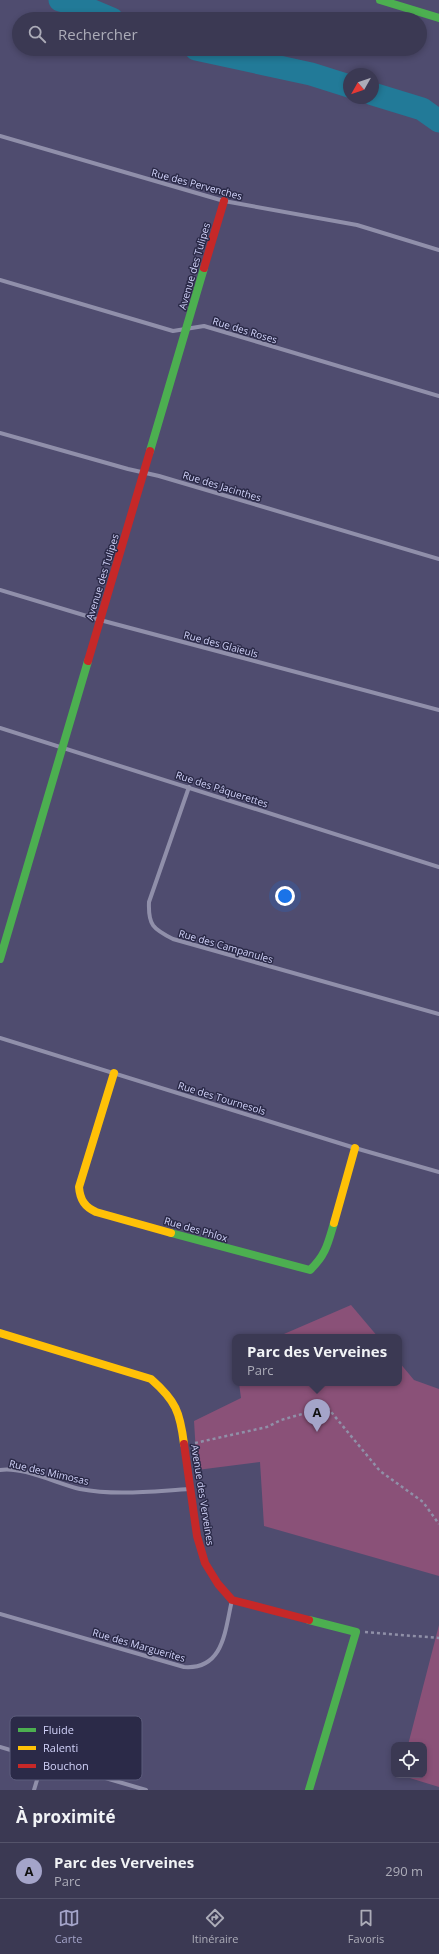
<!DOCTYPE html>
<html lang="fr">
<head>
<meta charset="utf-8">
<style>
	body { margin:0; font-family:"Open Sans",sans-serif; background:#46445d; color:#f1f3f6 }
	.controls { position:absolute; right:12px; bottom:12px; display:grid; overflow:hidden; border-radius:8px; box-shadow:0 2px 6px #0003 }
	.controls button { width:36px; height:36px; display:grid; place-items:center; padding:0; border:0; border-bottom:1px solid #54536a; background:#3b3953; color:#f1f3f6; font:20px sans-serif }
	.compass { position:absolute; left:343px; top:68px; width:36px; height:36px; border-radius:50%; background:#3b3953; box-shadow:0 2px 6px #0003; rotate:230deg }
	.you { position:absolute; left:285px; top:896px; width:14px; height:14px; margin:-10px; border:3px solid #fff; border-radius:50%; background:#1a73e8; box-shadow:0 0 0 6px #1a73e833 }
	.badge { display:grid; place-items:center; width:26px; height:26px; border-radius:50%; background:#a4a4c9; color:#111; font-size:13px; font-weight:700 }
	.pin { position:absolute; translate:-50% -33px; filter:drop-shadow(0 1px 2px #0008) }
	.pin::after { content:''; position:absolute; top:21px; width:14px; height:12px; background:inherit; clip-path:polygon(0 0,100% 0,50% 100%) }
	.popup { position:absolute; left:232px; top:1334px; width:170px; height:52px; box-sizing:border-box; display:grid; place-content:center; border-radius:8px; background:#3b3953; filter:drop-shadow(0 1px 3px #0005); font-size:13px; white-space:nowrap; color:#acacb8 }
	.popup b { font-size:15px; color:#f1f3f6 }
	.popup::after { content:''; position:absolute; left:50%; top:100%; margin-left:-8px; border:8px solid transparent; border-top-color:#3b3953 }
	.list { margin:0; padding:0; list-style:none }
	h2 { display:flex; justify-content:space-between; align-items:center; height:52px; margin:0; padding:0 16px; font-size:17px }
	h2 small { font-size:13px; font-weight:400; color:#acacb8 }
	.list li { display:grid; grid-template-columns:26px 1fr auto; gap:12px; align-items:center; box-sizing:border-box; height:56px; padding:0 16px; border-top:1px solid #54536a }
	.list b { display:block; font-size:15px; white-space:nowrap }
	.list p { margin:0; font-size:13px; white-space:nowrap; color:#acacb8 }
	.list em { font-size:13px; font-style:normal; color:#acacb8 }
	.icon { flex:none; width:22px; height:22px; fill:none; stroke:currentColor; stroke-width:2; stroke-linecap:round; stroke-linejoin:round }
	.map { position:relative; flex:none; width:439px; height:1790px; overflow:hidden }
	.search { position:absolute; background:#3b3953; box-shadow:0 2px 6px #0003; left:12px; right:12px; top:12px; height:44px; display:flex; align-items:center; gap:10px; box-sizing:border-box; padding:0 14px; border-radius:22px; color:#acacb8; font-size:15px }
	.sheet { height:108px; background:#3b3953 }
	nav { display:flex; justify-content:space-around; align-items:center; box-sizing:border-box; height:56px; border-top:1px solid #54536a; background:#3b3953; font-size:11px; color:#acacb8 }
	nav a { display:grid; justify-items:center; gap:2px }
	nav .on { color:#a4a4c9 }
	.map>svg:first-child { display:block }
	.green { fill:#8a5178 }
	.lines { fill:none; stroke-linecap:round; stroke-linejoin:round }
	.river { stroke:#227a98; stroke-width:23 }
	.path { stroke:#9090a8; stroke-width:2.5; stroke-dasharray:3 3; stroke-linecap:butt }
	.street { stroke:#908faa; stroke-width:4 }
	.fast { stroke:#4caf50; stroke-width:8 }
	.slow { stroke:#ffc107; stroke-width:8 }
	.jam { stroke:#c62828; stroke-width:8 }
	.labels { text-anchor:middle; stroke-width:3; stroke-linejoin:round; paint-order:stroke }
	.street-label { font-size:10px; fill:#d2d3fa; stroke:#2b2a48 }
	.key { fill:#2b2a48; stroke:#5d5d7d; stroke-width:1 }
	.key-label { font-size:11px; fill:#d2d3fa }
</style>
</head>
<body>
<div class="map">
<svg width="439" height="1790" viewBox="0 0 439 1790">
	<rect width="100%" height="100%" fill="#4f4c6f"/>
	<!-- green -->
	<g class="green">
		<path d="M351 1305 378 1337H277Z"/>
		<path d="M399 1362 414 1380 439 1389V1576L264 1526 260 1462 197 1470 194 1421 241 1398 239 1383H399Z"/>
		<path d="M439 1625V1787L400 1775H424V1745H408Z"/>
	</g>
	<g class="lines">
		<!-- river -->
		<g class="river">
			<path d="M60 0 81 6 112 19"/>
			<path d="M196 49 311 74 349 86"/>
			<path d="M373 94 422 109 439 121"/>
		</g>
		<!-- path -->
		<g class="path">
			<path d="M195 1443 267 1427 281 1420 327 1407 380 1471 423 1502 439 1524"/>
			<path d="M365 1632 439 1638"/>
		</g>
		<!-- street -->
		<g class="street">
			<path d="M0 136 224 201 357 225 439 250"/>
			<path d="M0 280 173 331 204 326 439 396"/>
			<path d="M0 433 128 469 159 476 439 559"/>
			<path d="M0 590 100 620 439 710"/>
			<path d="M0 728 439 867"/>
			<path d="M189 787 149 902C148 925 153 929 173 939L439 1014"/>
			<path d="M0 1038 355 1148 439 1172"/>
			<path d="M0 1470C22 1466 58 1484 80 1489 116 1496 154 1491 190 1489"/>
			<path d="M0 1614 184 1667C224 1670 225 1630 232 1600"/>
			<path d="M0 1747 146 1790"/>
			<path d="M34 1790 43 1760"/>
		</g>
		<!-- fast -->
		<g class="fast">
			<path d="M380 0 439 18"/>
			<path d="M150 451 204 268"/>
			<path d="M0 959 88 661"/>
			<path d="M171 1233 310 1270C326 1255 328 1243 334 1223"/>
			<path d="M309 1620 356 1632 309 1790"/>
		</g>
		<!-- slow -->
		<g class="slow">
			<path d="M114 1073 79 1187C80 1200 85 1207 96 1212L171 1233"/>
			<path d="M334 1223 355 1148"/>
			<path d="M0 1333 151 1379C176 1401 180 1412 184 1444"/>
		</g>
		<!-- jam -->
		<g class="jam">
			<path d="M204 268 224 201"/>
			<path d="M88 661 150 451"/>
			<path d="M184 1444 197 1536 205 1563 218 1584 232 1600 309 1620"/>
		</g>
	</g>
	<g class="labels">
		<!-- street labels -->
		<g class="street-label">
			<text transform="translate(197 184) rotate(15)" y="4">Rue des Pervenches</text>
			<text transform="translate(194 266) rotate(-74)" y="4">Avenue des Tulipes</text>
			<text transform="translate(245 330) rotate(17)" y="4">Rue des Roses</text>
			<text transform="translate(222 486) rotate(17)" y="4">Rue des Jacinthes</text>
			<text transform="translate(102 577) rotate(-73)" y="4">Avenue des Tulipes</text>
			<text transform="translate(221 644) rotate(15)" y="4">Rue des Glaïeuls</text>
			<text transform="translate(222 789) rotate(18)" y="4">Rue des Pâquerettes</text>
			<text transform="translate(226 946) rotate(16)" y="4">Rue des Campanules</text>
			<text transform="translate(222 1098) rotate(17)" y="4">Rue des Tournesols</text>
			<text transform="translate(196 1229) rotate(16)" y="4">Rue des Phlox</text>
			<text transform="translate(49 1472) rotate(13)" y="4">Rue des Mimosas</text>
			<text transform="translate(203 1495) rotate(81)" y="4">Avenue des Verveines</text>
			<text transform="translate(139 1645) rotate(16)" y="4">Rue des Marguerites</text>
		</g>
	</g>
	<!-- legend -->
	<rect x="10" y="1716" width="132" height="64" rx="6" class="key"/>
	<rect x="18" y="1728" width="18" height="4" fill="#4caf50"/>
	<rect x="18" y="1746" width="18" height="4" fill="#ffc107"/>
	<rect x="18" y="1764" width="18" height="4" fill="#c62828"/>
	<g class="key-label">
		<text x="43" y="1734">Fluide</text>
		<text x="43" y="1752">Ralenti</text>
		<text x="43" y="1770">Bouchon</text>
	</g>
</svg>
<div class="controls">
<button><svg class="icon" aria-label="locate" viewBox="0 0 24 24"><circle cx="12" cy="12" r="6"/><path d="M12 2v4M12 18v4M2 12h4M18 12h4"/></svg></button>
</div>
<svg class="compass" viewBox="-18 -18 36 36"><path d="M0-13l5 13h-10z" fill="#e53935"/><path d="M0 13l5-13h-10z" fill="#acacb8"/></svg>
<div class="you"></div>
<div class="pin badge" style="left:317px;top:1432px">A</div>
<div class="popup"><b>Parc des Verveines</b>Parc</div>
<div class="search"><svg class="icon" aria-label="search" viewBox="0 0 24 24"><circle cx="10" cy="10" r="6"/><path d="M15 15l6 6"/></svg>Rechercher</div>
</div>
<section class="sheet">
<h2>À proximité<small></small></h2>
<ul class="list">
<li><span class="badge">A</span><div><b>Parc des Verveines</b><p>Parc</p></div><em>290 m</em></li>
</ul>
</section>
<nav>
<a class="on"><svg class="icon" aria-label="map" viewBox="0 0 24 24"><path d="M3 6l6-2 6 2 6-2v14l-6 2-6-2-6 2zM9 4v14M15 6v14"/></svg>Carte</a>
<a><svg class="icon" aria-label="directions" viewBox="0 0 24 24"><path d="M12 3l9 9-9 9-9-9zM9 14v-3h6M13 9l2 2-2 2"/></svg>Itinéraire</a>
<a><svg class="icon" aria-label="saved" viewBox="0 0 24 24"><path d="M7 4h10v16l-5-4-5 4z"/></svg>Favoris</a>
</nav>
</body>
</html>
